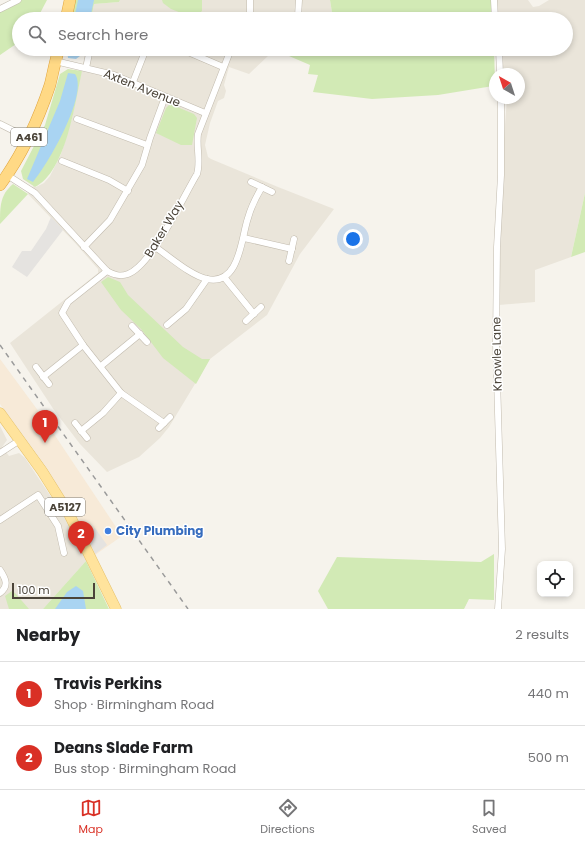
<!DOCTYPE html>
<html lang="en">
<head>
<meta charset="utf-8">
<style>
	body { margin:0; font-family:Poppins,sans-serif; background:#f6f6f6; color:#202124 }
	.controls { position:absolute; right:12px; bottom:12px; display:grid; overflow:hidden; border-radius:8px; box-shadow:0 2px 6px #0003 }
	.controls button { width:36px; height:36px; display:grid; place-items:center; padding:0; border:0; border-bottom:1px solid #e0e0e0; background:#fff; color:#202124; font:20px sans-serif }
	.compass { position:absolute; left:489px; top:68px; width:36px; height:36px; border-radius:50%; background:#fff; box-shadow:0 2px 6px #0003; rotate:321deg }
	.scale { position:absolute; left:12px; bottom:10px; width:83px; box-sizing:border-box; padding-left:4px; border:2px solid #4b4439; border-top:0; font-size:11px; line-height:14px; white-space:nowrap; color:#4b4439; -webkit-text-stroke:3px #fff; paint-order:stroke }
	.you { position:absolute; left:353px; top:239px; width:14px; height:14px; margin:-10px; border:3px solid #fff; border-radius:50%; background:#1a73e8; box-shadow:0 0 0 6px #1a73e833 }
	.badge { display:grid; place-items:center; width:26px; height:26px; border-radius:50%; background:#d93025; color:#fff; font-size:13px; font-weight:700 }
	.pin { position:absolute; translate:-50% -33px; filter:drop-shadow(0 1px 2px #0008) }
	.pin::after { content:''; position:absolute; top:21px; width:14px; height:12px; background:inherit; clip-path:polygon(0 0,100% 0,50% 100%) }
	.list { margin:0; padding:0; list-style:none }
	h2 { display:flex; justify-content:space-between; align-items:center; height:52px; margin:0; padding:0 16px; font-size:17px }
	h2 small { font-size:13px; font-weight:400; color:#757577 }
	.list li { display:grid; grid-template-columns:26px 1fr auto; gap:12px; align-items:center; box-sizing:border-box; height:64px; padding:0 16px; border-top:1px solid #e0e0e0 }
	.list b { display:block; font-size:15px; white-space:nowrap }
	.list p { margin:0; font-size:13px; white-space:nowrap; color:#757577 }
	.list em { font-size:13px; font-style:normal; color:#757577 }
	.icon { flex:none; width:22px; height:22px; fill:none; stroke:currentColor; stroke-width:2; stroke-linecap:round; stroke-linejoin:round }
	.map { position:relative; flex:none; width:585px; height:609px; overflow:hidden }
	.search { position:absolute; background:#fff; box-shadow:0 2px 6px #0003; left:12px; right:12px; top:12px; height:44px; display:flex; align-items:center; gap:10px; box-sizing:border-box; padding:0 14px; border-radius:22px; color:#757577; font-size:15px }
	.sheet { height:180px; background:#fff }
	nav { display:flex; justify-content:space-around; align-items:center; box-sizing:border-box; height:56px; border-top:1px solid #e0e0e0; background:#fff; font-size:11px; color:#757577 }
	nav a { display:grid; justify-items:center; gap:2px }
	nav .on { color:#d93025 }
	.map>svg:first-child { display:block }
	.residential { fill:#eae5da }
	.commercial { fill:#f7ead8 }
	.green { fill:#d2eab5 }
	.parking { fill:#e5e3e0 }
	.water { fill:#a9d4f2 }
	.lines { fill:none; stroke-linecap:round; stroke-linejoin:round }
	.minor-casing { stroke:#c2bbae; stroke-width:7 }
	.primary-casing { stroke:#e6c16a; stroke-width:11 }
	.trunk-casing { stroke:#e0a43c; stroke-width:12 }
	.minor { stroke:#fff; stroke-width:6 }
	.primary { stroke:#ffe39c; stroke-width:10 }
	.trunk { stroke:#ffd985; stroke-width:11 }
	.rail { stroke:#9a9a9a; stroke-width:1.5; stroke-dasharray:5 5; stroke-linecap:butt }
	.shop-dot { fill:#3f7fe0; stroke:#fff; stroke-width:1.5 }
	.labels { text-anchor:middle; stroke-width:3; stroke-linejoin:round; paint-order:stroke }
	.shield { fill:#fff; stroke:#817c74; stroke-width:1 }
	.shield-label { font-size:11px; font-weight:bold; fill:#4b4439 }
	.street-label { font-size:12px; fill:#4b4439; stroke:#fff }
	.shop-label { font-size:12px; font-weight:bold; fill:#366cbe; stroke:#fff; text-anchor:start }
</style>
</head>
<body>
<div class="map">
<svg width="585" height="609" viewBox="0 0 585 609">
	<rect width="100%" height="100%" fill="#f6f3ec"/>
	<!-- residential -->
	<g class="residential">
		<path d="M120 0H330L333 19H91L94 4 119 2Z"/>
		<path d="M496 0H528L533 7 539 6 549 0H585V193L571 257 535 270V302L499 305 503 152 507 98H519V74H504L501 49H566V19H498Z"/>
		<path d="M86 49H289V56H268L249 74 229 67 224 85 226 91 224 98 218 101 210 123 205 145 208 157 211 159 278 187 334 209 300 254 267 315 210 359 169 427 160 438 139 457 107 472 80 444 54 410 10 343 98 273V269L76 244 28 194 33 186 36 187 44 183 50 176 61 154 72 118Z"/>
		<path d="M0 426 7 440 2 447 9 456 19 453 25 458 68 522 86 558V561L43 609H0Z"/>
	</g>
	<!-- commercial -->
	<path class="commercial" d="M0 359 42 416 122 536 95 555 79 521 47 468 0 404Z"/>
	<!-- green -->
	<g class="green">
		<path d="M22 0H47L37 19H19V42L0 55V12Z"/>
		<path d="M75 0H120L119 2 94 4 91 19H71Z"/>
		<path d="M162 0H202V11L194 18 171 9 163 3Z"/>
		<path d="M330 0H491L492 19H333Z"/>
		<path d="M289 49H494L495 82 493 86 438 95 372 99 313 92 318 75 308 74 310 65 289 56Z"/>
		<path d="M68 69 82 71C75 103 66 172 35 187L23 179 21 171 45 125 60 74Z"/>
		<path d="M170 104 194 114 197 118 192 145H181L156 133 166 108Z"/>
		<path d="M13 184 28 194 0 224C0 206 0 195 13 184Z"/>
		<path d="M585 193V252L571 257Z"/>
		<path d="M108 277 120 282 128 295 183 347 202 359H210L196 384 163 358 141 329 121 310 101 282Z"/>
		<path d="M494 554V600L469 599 464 609H328L318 591 337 557 481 562Z"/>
		<path d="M86 561 109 609H43Z"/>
		<path d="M12 591 15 593 29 609H9L5 596Z"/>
	</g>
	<!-- parking -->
	<g class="parking">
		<path d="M51 217 63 230 27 277 12 267 22 251H31L46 229Z"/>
		<path d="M95 528 107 545 95 554 86 533Z"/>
	</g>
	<!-- water -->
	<g class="water">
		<path d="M78 0H94L90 19H74Z"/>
		<path d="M67 49H84V53L76 59 68 58Z"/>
		<path d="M68 73 75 74C89 94 47 166 33 182L27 179 60 101Z"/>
		<path d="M76 586 83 591 86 609H55L67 592Z"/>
	</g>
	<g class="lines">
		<defs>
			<g id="minor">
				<path d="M494 0 495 19"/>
				<path d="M0 9 18 0"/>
				<path d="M290 16H310"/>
				<path d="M298 16 299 0"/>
				<path d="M96 19 97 18"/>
				<path d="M250 19V0"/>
				<path d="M181 49 223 67"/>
				<path d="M499 49 500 74"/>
				<path d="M55 61 114 75 205 113"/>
				<path d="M86 68 90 49"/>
				<path d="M133 82 146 49"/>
				<path d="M77 119 147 145"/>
				<path d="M0 124 28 138"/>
				<path d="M62 161 109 180 128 191"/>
				<path d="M7 175 35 193 107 271C114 275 120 277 128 274 152 265 183 197 197 174 201 161 196 147 198 134L231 49"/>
				<path d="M251 182 272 192"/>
				<path d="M244 238 292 249"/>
				<path d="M84 247 110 220 142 165 150 138 165 97"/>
				<path d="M155 247C169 256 191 276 207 279 240 286 241 238 248 218 251 207 256 197 262 187"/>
				<path d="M289 261 294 239"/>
				<path d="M107 271 68 302 62 313 83 345 121 393 164 423"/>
				<path d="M224 277 254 314"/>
				<path d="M246 321 261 307"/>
				<path d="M167 325 186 309 207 279"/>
				<path d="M132 326 147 342"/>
				<path d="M101 366 140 334"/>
				<path d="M36 367 49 384"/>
				<path d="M43 377 83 345"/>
				<path d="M75 423 87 438"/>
				<path d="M159 428 170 417"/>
				<path d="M81 431 103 413 121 393"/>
				<path d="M0 453 20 440"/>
				<path d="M0 520 38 495 58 526 64 553"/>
				<path d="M0 570C6 579 9 586 0 593"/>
				<path d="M498 609 502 549 496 344 497 247 501 175V98"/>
			</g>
			<path id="primary" d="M0 413 42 471 69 514 116 609"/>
			<g id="trunk">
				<path d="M66 19 70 0"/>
				<path d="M0 185C22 155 38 121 50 85 53 73 55 61 59 49"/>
			</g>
		</defs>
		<!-- minor casing -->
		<use href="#minor" class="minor-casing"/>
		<!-- primary casing -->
		<use href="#primary" class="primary-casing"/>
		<!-- trunk casing -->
		<use href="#trunk" class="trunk-casing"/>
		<!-- minor -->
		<use href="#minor" class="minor"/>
		<!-- primary -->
		<use href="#primary" class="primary"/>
		<!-- trunk -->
		<use href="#trunk" class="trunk"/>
		<!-- rail -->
		<path class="rail" d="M0 345 188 609"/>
	</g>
	<!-- markers -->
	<circle class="shop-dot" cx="108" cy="531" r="4"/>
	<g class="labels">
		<!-- shield labels -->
		<g class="shield">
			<rect x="11" y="128" width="36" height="18" rx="3"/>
			<rect x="45" y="498" width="40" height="18" rx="3"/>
		</g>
		<g class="shield-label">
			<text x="29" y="141">A461</text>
			<text x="65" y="511">A5127</text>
		</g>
		<!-- street labels -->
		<g class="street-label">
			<text transform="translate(142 88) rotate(22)" y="4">Axten Avenue</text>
			<text transform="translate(164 229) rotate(-59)" y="4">Baker Way</text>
			<text transform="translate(497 354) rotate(-91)" y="4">Knowle Lane</text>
		</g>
		<!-- shop labels -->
		<g class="shop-label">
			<text x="116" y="535">City Plumbing</text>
		</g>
	</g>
</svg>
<div class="controls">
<button><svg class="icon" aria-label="locate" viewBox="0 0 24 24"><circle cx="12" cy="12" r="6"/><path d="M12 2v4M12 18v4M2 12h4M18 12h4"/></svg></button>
</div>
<svg class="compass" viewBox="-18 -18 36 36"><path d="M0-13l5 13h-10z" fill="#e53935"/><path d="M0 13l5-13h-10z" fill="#757577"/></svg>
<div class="scale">100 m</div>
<div class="you"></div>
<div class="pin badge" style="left:45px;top:443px">1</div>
<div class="pin badge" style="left:81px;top:554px">2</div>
<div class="search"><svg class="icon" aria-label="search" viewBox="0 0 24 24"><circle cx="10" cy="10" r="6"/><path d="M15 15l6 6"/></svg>Search here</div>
</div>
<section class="sheet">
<h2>Nearby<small>2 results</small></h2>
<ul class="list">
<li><span class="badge">1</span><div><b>Travis Perkins</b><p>Shop · Birmingham Road</p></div><em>440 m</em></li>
<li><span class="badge">2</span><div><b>Deans Slade Farm</b><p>Bus stop · Birmingham Road</p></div><em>500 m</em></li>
</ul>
</section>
<nav>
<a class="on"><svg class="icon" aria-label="map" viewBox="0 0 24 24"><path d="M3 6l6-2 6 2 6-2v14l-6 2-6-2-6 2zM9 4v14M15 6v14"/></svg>Map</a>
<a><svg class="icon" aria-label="directions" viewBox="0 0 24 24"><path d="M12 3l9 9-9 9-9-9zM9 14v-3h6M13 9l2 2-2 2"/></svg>Directions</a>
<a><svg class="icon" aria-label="saved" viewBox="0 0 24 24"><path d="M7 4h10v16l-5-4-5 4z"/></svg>Saved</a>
</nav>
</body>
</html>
